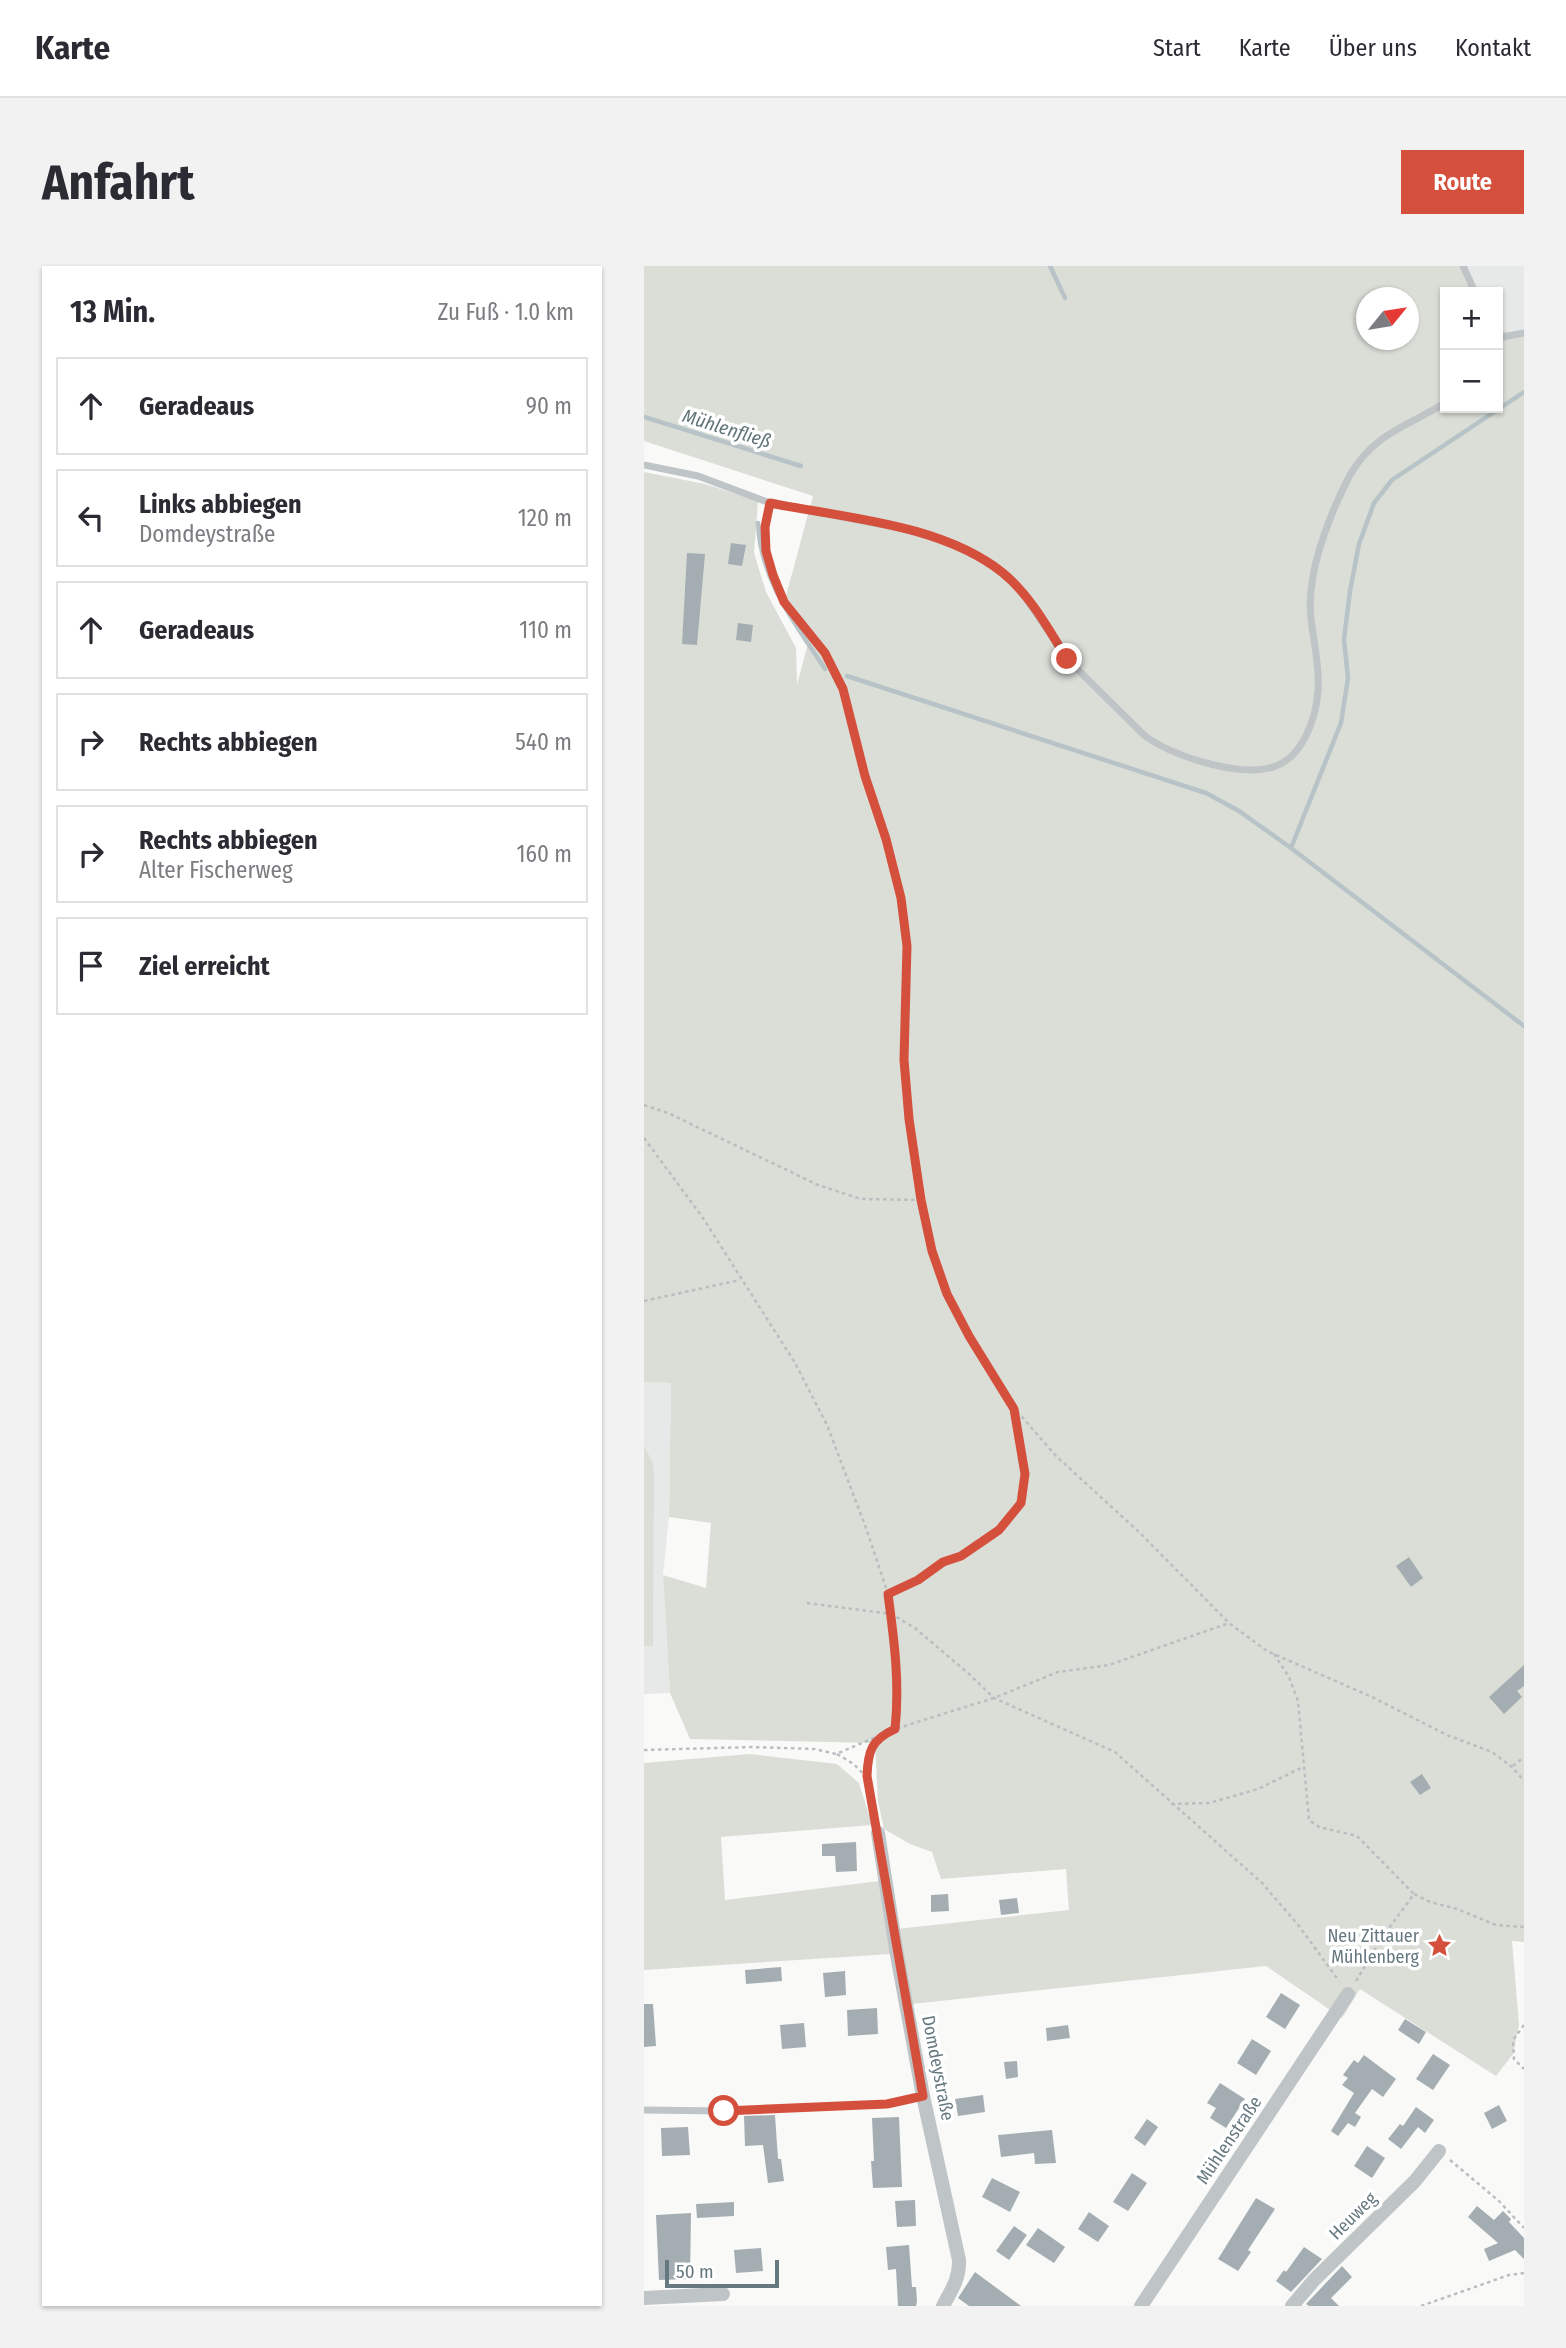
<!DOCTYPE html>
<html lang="de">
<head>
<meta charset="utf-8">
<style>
	body { margin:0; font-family:"Fira Sans Condensed",sans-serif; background:#f2f2f3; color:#2b2b33 }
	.controls { position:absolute; right:21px; top:21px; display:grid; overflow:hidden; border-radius:0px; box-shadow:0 2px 5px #0004 }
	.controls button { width:63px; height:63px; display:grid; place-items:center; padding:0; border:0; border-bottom:2px solid #e1e1e2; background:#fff; color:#2b2b33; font:35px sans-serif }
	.compass { position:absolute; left:712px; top:21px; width:63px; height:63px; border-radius:50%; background:#fff; box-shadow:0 2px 5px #0004; rotate:60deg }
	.scale { position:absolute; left:21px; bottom:18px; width:114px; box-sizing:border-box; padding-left:7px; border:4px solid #667880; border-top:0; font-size:19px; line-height:24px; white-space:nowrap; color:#667880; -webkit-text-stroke:5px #fff; paint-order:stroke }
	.stop { position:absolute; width:21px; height:21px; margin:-16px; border:5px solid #d4503d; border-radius:50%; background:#fff }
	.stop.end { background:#d4503d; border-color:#fff; box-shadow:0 2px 7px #0008 }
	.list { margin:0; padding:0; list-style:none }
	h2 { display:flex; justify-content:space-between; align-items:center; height:91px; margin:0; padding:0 28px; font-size:30px }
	h2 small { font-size:23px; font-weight:400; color:#7c7c81 }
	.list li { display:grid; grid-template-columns:46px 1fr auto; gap:21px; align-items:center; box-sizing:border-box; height:98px; margin:0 14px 14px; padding:0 14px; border:2px solid #e1e1e2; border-radius:0px }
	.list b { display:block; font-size:26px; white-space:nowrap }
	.list p { margin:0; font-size:23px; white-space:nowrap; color:#7c7c81 }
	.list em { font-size:23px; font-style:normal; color:#7c7c81 }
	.icon { flex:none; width:38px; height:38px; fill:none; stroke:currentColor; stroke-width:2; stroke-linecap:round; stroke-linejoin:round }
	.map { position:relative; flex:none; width:880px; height:2040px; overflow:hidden; border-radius:0px }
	header { display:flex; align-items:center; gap:42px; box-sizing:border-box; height:98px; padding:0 35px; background:#fff; border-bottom:2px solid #e1e1e2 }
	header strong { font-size:33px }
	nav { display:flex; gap:38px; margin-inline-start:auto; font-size:24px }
	.intro { display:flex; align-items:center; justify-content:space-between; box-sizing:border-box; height:168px; padding:0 42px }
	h1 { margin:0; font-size:49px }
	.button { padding:18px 32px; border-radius:0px; background:#d4503d; color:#fff; font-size:24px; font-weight:700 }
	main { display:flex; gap:42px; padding:0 42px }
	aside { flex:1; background:#fff; border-radius:0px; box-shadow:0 2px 5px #0004 }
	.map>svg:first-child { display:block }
	.built { fill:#e7e9e8 }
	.green { fill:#daded7; fill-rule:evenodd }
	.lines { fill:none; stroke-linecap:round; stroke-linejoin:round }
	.stream { stroke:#b7c3c6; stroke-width:4.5 }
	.building { fill:#a4aeb2 }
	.path { stroke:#babec0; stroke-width:2.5; stroke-dasharray:3.5 3.5; stroke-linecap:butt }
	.lane { stroke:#bfc4c7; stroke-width:7 }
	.street { stroke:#bfc4c7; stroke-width:14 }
	.route { stroke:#d4503d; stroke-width:9 }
	.labels { text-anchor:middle; stroke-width:7; stroke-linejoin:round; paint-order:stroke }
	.poi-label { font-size:18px; fill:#667880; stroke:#fff; text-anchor:end }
	.street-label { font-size:18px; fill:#667880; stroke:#fff }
	.water-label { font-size:19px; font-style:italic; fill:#627679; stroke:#fff }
</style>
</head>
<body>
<header>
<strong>Karte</strong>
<nav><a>Start</a><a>Karte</a><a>Über uns</a><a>Kontakt</a></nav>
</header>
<div class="intro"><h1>Anfahrt</h1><a class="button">Route</a></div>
<main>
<aside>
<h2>13 Min.<small>Zu Fuß · 1.0 km</small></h2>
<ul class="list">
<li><svg class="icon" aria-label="ahead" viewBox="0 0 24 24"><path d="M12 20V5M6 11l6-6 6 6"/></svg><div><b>Geradeaus</b></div><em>90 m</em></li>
<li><svg class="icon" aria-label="left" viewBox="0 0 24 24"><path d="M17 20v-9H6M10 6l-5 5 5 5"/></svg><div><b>Links abbiegen</b><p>Domdeystraße</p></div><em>120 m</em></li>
<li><svg class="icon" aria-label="ahead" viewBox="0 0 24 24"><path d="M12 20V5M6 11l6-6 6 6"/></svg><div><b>Geradeaus</b></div><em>110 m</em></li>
<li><svg class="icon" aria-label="right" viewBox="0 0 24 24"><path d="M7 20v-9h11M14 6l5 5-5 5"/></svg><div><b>Rechts abbiegen</b></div><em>540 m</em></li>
<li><svg class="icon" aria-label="right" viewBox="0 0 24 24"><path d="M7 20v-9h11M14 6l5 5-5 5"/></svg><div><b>Rechts abbiegen</b><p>Alter Fischerweg</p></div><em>160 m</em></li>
<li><svg class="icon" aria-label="arrive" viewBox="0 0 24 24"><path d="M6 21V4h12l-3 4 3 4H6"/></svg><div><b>Ziel erreicht</b></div></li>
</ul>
</aside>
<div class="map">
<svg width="880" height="2040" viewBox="0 0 880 2040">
	<rect width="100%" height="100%" fill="#f9f9f8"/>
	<!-- built -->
	<g class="built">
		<path d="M820 0H880V66L854 65V26H833Z"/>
		<path d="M0 1116 27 1117 25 1251 19 1309 26 1427 0 1428Z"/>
	</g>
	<!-- green -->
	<g class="green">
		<path d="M0 0H820L833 26H801V142H854V65L880 66V1676L868 1675 875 1759 869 1788 852 1810 716 1723 698 1752 622 1700 268 1738 253 1663 425 1644 422 1603 297 1613 288 1586 266 1578 240 1563 234 1535 231 1477 46 1473 26 1427 19 1309 62 1322 67 1257 25 1251 27 1117 0 1116V206L61 218 114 235 110 287 122 326 152 382 153 419 164 377 139 341 169 230 0 175V144L3 145 0 143ZM722 32H764V74H722Z"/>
		<path d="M0 1180 9 1197 10 1209 9 1380H0Z"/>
		<path d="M106 1488 193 1498 215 1517 228 1559 77 1571 81 1634 236 1615 247 1688 0 1704V1497Z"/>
	</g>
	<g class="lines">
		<!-- stream -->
		<g class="stream">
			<path d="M406 0 421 32"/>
			<path d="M0 151 157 200"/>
			<path d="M114 257C116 314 151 357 181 403"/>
			<path d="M203 410 562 527 595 545 647 582 880 760"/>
			<path d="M647 582 697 457 704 412 700 373 706 325 715 278 730 237 748 214 880 126"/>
		</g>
	</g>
	<!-- building -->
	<g class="building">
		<path d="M87 277 102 279 98 300 84 298Z"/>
		<path d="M43 287 61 288 53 379 38 378Z"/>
		<path d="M94 357 109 359 107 376 92 374Z"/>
		<path d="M765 1291 779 1312 767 1321 752 1300Z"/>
		<path d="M880 1399V1420L873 1425 878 1431 860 1448 845 1431Z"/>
		<path d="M778 1508 787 1522 776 1529 766 1516Z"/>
		<path d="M212 1576 213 1605 192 1606 191 1590H178V1578Z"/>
		<path d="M304 1628 305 1645 287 1646V1629Z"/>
		<path d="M373 1632 375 1647 357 1649 355 1634Z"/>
		<path d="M137 1701 138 1715 102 1718 101 1704Z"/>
		<path d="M201 1705 202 1729 181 1731 179 1707Z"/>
		<path d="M637 1727 656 1739 641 1763 622 1751Z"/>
		<path d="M0 1738H9L12 1780 0 1781Z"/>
		<path d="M233 1742 234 1768 204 1770 203 1744Z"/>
		<path d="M761 1753 782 1766 775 1778 754 1764Z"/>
		<path d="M160 1757 162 1781 138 1783 136 1759Z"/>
		<path d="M424 1759 426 1772 403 1775 402 1762Z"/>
		<path d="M608 1773 627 1785 612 1809 593 1797Z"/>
		<path d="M789 1788 806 1799 789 1824 772 1813Z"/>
		<path d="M720 1789 752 1813 739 1831 728 1823 711 1847 717 1851 711 1861 704 1857 694 1870 687 1865 710 1827 698 1819 704 1812 699 1809 710 1794 714 1797Z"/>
		<path d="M373 1795 374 1811 362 1813 360 1796Z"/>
		<path d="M576 1817 601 1833 582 1862 566 1852 572 1842 563 1837Z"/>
		<path d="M339 1829 341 1846 314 1850 311 1833Z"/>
		<path d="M855 1839 863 1855 848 1863 840 1847Z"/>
		<path d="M772 1841 790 1854 781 1867 774 1861 757 1883 744 1873 756 1858 759 1860Z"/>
		<path d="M131 1849 134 1893H137L140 1915 124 1917 119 1879 101 1880 100 1850Z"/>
		<path d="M255 1851 258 1921 229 1922 227 1895H230L228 1852Z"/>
		<path d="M503 1853 514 1861 501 1880 490 1872Z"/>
		<path d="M44 1861 46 1889 18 1890 17 1862Z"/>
		<path d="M408 1864 412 1897 391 1898 390 1887 357 1891 354 1869Z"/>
		<path d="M723 1880 741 1892 728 1912 710 1900Z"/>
		<path d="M488 1907 503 1917 484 1945 469 1936Z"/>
		<path d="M348 1912 376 1926 366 1946 338 1931Z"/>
		<path d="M612 1932 631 1943 604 1984 607 1986 594 2005 574 1993Z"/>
		<path d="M271 1934 272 1960 253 1961 251 1935Z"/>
		<path d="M90 1936V1950L53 1952 52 1938Z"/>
		<path d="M833 1940 850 1954 859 1945 867 1953 865 1956 880 1972V1993L871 1984 845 1995 840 1983 854 1977 824 1951Z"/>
		<path d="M445 1946 465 1960 454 1976 434 1963Z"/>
		<path d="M47 1947 46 2013 15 2014 12 1949Z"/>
		<path d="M370 1960 383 1969 365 1994 352 1985Z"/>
		<path d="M394 1962 421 1981 410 1997 382 1979Z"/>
		<path d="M265 1979 268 2021H272L273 2036 272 2040H254L252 2003 244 2004 242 1981Z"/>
		<path d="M660 1981 678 1993 647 2026 632 2015 640 2004 642 2006Z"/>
		<path d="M117 1982 119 2005 92 2007 90 1984Z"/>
		<path d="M698 2000 708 2011 687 2032 695 2040H665L662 2038Z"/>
		<path d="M331 2006 377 2040H325L314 2032Z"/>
	</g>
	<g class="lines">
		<!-- path -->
		<g class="path">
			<path d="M124 248 121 261 122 285 129 309 140 336 181 388 199 423 221 510 242 573 257 633 263 680 260 794 265 853 277 934 288 985 303 1028 325 1070 371 1143 412 1190 495 1266 585 1357 623 1385 728 1431 803 1469 848 1486 868 1501 880 1515"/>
			<path d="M0 839 24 847 174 919 217 933 277 934"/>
			<path d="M0 872 59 952 151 1097 183 1159 222 1262 244 1328 250 1365 252 1403 251 1463"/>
			<path d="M0 1035 96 1014"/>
			<path d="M244 1328 273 1314 299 1296 317 1291 355 1264 377 1237 381 1208 371 1143"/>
			<path d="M163 1337 247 1348 271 1362 325 1408 350 1432 471 1486 618 1617 655 1660 695 1715"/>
			<path d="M630 1388 645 1411 654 1435 665 1554 675 1561 713 1570 770 1628"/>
			<path d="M0 1484 108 1481 171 1483 192 1488 251 1463 350 1432 414 1406 465 1399 585 1357"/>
			<path d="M193 1488C228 1507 224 1517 231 1553"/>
			<path d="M869 1500 880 1491"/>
			<path d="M223 1510V1493L235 1471"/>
			<path d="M527 1538 565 1537 614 1523 659 1501"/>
			<path d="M712 1715 738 1672 770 1628 786 1636 813 1643 852 1659 880 1661"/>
			<path d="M880 1759 869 1774 870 1793 880 1803"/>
			<path d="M806 1894 855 1935 880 1962"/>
			<path d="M777 2040 865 2009 880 2007"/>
		</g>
		<!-- lane -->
		<g class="lane">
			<path d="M819 0 831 26"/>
			<path d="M854 72 880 67"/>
			<path d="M0 199 54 210 126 237 261 263 302 275 331 288 360 308 377 325 423 393 501 470C529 490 597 513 632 500 659 490 672 452 674 425 677 392 663 358 667 325 670 289 689 241 706 209 729 168 764 160 801 137"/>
			<path d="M0 1844 80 1845 243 1838 279 1830"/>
		</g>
		<!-- street -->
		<g class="street">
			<path d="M234 1567 253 1689 279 1830 315 1994C316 2012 307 2025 299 2040"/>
			<path d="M0 2032 79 2028"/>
			<path d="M497 2040 704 1728"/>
			<path d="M648 2040 670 2014 771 1915 795 1885"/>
		</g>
	</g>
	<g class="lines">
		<!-- route -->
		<path class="route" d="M80 1845 243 1838 279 1830 223 1510C224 1485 227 1474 251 1463 256 1417 250 1373 244 1328L274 1314 299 1296 317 1290 355 1264 377 1237 381 1208 370 1143 325 1070 303 1028 288 985 277 934 265 853 260 794 263 680 257 632 242 573 221 510 199 423 181 387 140 336 129 309 122 285 121 261 126 237C201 252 298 258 359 307 386 329 405 364 423 393"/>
	</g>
	<!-- icons -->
	<defs>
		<symbol id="sight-bare" viewBox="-9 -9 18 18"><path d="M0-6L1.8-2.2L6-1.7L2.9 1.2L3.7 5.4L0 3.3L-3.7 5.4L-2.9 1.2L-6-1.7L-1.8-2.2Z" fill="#d4503d" stroke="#fff" stroke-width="2.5" paint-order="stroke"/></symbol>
	</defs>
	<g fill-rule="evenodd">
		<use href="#sight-bare" x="778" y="1662" width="35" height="35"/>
	</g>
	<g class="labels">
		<!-- poi labels -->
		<g class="poi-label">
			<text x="775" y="1676">Neu Zittauer<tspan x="775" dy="21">Mühlenberg</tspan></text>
		</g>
		<!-- street labels -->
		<g class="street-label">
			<text transform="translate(294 1802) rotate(79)" y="6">Domdeystraße</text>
			<text transform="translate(585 1874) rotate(-56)" y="6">Mühlenstraße</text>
			<text transform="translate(709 1950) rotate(-45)" y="6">Heuweg</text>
		</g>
		<!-- water labels -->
		<g class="water-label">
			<text transform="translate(83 162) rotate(17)" y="7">Mühlenfließ</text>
		</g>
	</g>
</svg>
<div class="controls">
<button>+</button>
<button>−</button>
</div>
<svg class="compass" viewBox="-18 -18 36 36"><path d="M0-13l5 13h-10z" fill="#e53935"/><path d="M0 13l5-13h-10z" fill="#7c7c81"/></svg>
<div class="scale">50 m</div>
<div class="stop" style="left:80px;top:1845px"></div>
<div class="stop end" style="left:423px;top:393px"></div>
</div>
</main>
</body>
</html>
